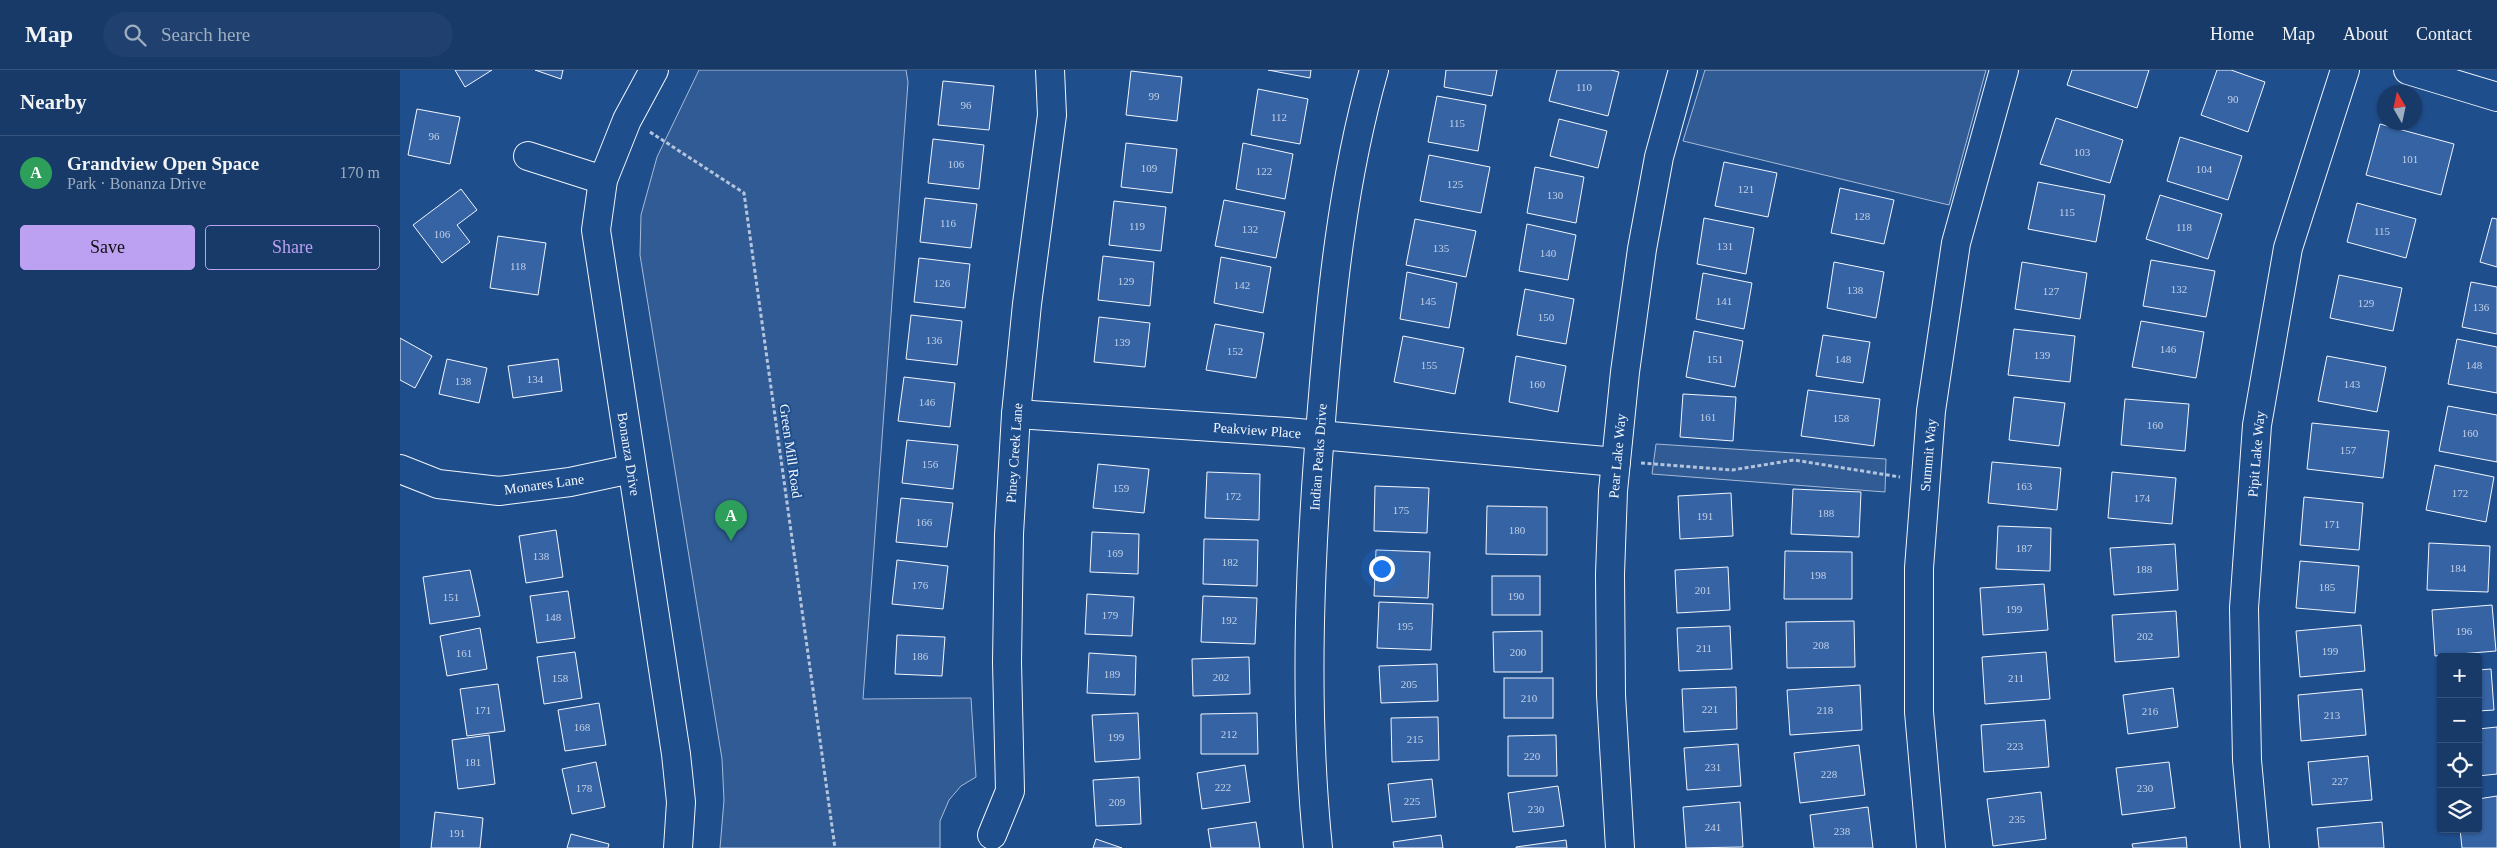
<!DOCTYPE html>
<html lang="en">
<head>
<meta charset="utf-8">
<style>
	body { margin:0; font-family:"Times New Roman",serif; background:#20416f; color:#f1f3f6 }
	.controls { position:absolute; right:15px; bottom:15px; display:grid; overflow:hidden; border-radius:5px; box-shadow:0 1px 4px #0004 }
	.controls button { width:45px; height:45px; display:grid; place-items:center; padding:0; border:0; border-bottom:1px solid #36547d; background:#173a69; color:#f1f3f6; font:25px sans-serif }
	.compass { position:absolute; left:1977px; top:15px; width:45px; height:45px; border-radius:50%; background:#173a69; box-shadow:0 1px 4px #0004; rotate:351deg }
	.you { position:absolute; left:981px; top:498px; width:18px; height:18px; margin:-12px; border:4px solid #fff; border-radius:50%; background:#1a73e8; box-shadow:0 0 0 8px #1a73e833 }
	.badge { display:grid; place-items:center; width:32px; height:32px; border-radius:50%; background:#bca0f2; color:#fff; font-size:16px; font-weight:700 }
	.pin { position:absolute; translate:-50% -41px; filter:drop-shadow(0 1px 2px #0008) }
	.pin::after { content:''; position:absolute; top:26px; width:18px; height:15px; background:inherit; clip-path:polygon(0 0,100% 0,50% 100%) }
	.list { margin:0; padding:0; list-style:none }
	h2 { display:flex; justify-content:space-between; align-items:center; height:65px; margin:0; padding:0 20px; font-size:21px }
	h2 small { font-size:16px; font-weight:400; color:#9eadc0 }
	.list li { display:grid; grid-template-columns:32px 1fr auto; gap:15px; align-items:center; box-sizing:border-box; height:75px; padding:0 20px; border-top:1px solid #36547d }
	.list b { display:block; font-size:19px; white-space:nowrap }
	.list p { margin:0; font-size:16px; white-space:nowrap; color:#9eadc0 }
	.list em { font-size:16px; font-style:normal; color:#9eadc0 }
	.actions { display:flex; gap:10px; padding:15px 20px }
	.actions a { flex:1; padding:11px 0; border:1px solid #bca0f2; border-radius:5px; text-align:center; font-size:18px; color:#bca0f2 }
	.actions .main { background:#bca0f2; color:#111 }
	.icon { flex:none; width:28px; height:28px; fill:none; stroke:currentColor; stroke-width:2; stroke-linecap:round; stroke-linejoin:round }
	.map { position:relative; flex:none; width:2097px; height:778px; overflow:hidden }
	header { display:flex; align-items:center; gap:30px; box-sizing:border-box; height:70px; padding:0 25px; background:#173a69; border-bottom:1px solid #36547d }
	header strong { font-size:24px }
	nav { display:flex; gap:28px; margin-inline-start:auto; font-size:18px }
	.search { width:350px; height:45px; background:#20416f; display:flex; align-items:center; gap:12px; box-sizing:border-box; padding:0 18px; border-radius:28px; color:#9eadc0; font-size:19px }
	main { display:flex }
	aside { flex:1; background:#173a69 }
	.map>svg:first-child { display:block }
	.built { fill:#305b95; stroke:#a8bbd7 }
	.building { fill:#3563a3; stroke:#f2f6ff }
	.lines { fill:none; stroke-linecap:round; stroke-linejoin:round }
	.minor-casing { stroke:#f2f6ff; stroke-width:30 }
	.path { stroke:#b3c4dc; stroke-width:3; stroke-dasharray:4 2.5; stroke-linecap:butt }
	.minor { stroke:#1f4e8c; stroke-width:28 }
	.labels { text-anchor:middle; stroke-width:4; stroke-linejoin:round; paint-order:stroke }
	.number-label { font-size:11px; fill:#c3d1e8 }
	.street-label { font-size:14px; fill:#f2f6ff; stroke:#1f4e8c }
</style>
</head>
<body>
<header>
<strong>Map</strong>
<div class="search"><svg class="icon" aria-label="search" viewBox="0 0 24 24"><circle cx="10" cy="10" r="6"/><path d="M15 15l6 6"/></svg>Search here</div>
<nav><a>Home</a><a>Map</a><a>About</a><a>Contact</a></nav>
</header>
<main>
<aside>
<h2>Nearby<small></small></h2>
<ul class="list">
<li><span class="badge" style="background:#2e9e5b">A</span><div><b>Grandview Open Space</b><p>Park · Bonanza Drive</p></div><em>170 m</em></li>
</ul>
<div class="actions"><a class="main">Save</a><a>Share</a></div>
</aside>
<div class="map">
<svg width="2097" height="778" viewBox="0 0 2097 778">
	<rect width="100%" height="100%" fill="#1f4e8c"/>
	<!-- built -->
	<g class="built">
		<path d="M299 0H506L508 12 463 629 571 628 576 707 561 716 549 730 540 751V778H320L324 730 322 689 240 185 241 145 257 87Z"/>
		<path d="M1305 0H1586L1549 135 1283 71Z"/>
		<path d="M1256 374 1486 389 1485 422 1252 404Z"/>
	</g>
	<!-- building -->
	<g class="building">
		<path d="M55 0H92L65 17Z"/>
		<path d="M135 0H163L161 9Z"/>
		<path d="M868 0H911L910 8Z"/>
		<path d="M1046 0H1097L1092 26 1044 17Z"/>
		<path d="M1157 0H1211L1219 2 1208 46 1149 31Z"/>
		<path d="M1672 0H1749L1737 38 1667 15Z"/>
		<path d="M1817 0H1831L1865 12 1848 62 1801 45Z"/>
		<path d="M731 1 782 7 777 51 726 45Z"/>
		<path d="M543 11 594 16 589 60 538 55Z"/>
		<path d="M858 19 908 29 900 74 851 65Z"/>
		<path d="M1037 26 1086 35 1078 81 1028 72Z"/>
		<path d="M17 39 60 47 50 94 8 85Z"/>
		<path d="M1656 48 1723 70 1710 113 1640 94Z"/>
		<path d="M1159 49 1207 61 1198 98 1150 86Z"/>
		<path d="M1980 54 2054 74 2041 125 1966 105Z"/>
		<path d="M1780 67 1842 86 1828 130 1767 111Z"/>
		<path d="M533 69 584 75 579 119 528 113Z"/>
		<path d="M726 73 777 79 772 123 721 117Z"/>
		<path d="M843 73 893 84 885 129 836 119Z"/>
		<path d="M1029 85 1090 97 1081 143 1020 131Z"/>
		<path d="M1324 92 1377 103 1368 147 1315 136Z"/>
		<path d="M1135 97 1184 107 1176 153 1127 143Z"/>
		<path d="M1638 112 1705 125 1696 172 1628 159Z"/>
		<path d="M1440 118 1494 130 1484 174 1431 163Z"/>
		<path d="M61 119 77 140 57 155 70 172 42 193 13 155Z"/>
		<path d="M1760 125 1822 144 1808 189 1746 169Z"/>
		<path d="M525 128 577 134 571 178 520 172Z"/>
		<path d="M824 130 885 142 876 188 815 176Z"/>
		<path d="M714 131 766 137 761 181 709 175Z"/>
		<path d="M1957 133 2016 149 2006 188 1947 172Z"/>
		<path d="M1304 148 1354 158 1346 204 1297 194Z"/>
		<path d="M2092 148 2097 149V197L2080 192Z"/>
		<path d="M1015 149 1076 161 1066 207 1006 195Z"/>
		<path d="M1127 154 1176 165 1168 210 1119 201Z"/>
		<path d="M98 166 146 173 138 225 90 218Z"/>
		<path d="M703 186 754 192 750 236 698 230Z"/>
		<path d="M821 187 871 197 863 243 814 233Z"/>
		<path d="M519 188 570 194 565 238 514 232Z"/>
		<path d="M1751 190 1815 201 1806 247 1743 236Z"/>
		<path d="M1434 192 1484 202 1476 248 1427 238Z"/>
		<path d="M1622 192 1687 203 1680 249 1615 239Z"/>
		<path d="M1007 202 1057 213 1049 258 1000 249Z"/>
		<path d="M1303 203 1352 213 1344 259 1296 249Z"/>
		<path d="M1939 205 2002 218 1993 261 1930 248Z"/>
		<path d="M2071 212 2097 217V264L2062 257Z"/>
		<path d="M1125 219 1174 229 1166 274 1117 265Z"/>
		<path d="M511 245 562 251 557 295 506 289Z"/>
		<path d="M699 247 750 253 745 297 694 292Z"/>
		<path d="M1741 251 1804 262 1796 308 1732 297Z"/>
		<path d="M815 254 864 263 856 308 806 300Z"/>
		<path d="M1614 259 1675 266 1670 312 1608 305Z"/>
		<path d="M1294 261 1343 271 1335 317 1286 307Z"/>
		<path d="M1423 265 1470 272 1463 313 1416 306Z"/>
		<path d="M1003 266 1064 278 1055 324 994 312Z"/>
		<path d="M0 268 32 286 15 318 0 310Z"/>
		<path d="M2057 269 2097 277V323L2048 314Z"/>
		<path d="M1116 286 1166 296 1158 342 1109 332Z"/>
		<path d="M1927 286 1986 297 1977 342 1918 331Z"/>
		<path d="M47 289 87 298 79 333 39 324Z"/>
		<path d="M158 289 162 321 113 328 108 296Z"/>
		<path d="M504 307 555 313 550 357 498 351Z"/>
		<path d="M1408 320 1480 329 1474 376 1401 366Z"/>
		<path d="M1283 324 1336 327 1333 371 1280 367Z"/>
		<path d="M1614 327 1665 333 1659 376 1609 370Z"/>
		<path d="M1725 329 1789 334 1785 381 1721 375Z"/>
		<path d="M2048 336 2097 345V392L2039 381Z"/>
		<path d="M1912 353 1989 361 1983 408 1907 399Z"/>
		<path d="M507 370 558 375 553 419 502 413Z"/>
		<path d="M1592 392 1661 398 1657 440 1588 433Z"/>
		<path d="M698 394 749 399 744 443 693 438Z"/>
		<path d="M2035 395 2094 407 2086 452 2026 440Z"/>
		<path d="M807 402 860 404 859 450 805 448Z"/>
		<path d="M1712 402 1776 408 1772 454 1708 448Z"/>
		<path d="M975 416 1029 418 1027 463 974 461Z"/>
		<path d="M1393 419 1461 422 1459 467 1391 464Z"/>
		<path d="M1331 423 1333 466 1280 469 1278 426Z"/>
		<path d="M1904 427 1963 433 1959 480 1900 475Z"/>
		<path d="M501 428 553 433 547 477 496 472Z"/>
		<path d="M1087 436 1147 437V485L1086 484Z"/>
		<path d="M1598 456 1651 458 1650 501 1596 499Z"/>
		<path d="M156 460 163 507 126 513 119 466Z"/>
		<path d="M692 462 739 464 738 504 690 502Z"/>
		<path d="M804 469 858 470 857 516 803 514Z"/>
		<path d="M2029 473 2090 476 2088 522 2027 520Z"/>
		<path d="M1775 474 1778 520 1714 525 1710 478Z"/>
		<path d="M976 480 1030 482 1028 528 974 526Z"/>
		<path d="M1385 481 1452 482V529H1384Z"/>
		<path d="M497 490 548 496 543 539 492 534Z"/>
		<path d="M1900 491 1959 496 1955 543 1896 538Z"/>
		<path d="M1328 497 1330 540 1277 543 1275 500Z"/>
		<path d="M70 500 80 546 30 554 23 507Z"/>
		<rect x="1092" y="506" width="48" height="39"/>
		<path d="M1644 514 1648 560 1583 565 1580 518Z"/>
		<path d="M168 521 175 568 137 573 130 526Z"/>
		<path d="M687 524 734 527 732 566 685 564Z"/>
		<path d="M803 526 857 528 855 574 801 572Z"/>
		<path d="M979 532 1033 534 1031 580 977 578Z"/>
		<path d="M2092 535 2096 581 2035 586 2032 540Z"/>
		<path d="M1776 541 1779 587 1715 592 1712 545Z"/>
		<path d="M1454 551 1455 597 1387 598 1386 552Z"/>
		<path d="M1961 555 1965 601 1900 607 1896 561Z"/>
		<path d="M1330 556 1332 599 1279 601 1277 558Z"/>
		<path d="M80 558 87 599 47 606 40 566Z"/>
		<path d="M1142 561V602H1094L1093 562Z"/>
		<path d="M497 565 545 567 542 606 495 604Z"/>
		<path d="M175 582 182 628 144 634 137 587Z"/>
		<path d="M1646 582 1650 629 1585 634 1582 587Z"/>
		<path d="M689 583 736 586 735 625 687 623Z"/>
		<path d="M849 587 850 624 793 626 792 589Z"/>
		<path d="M1037 594 1038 631 981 633 979 596Z"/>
		<path d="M2091 599 2094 640 2078 641V600Z"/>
		<rect x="1104" y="608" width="49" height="40"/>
		<path d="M98 614 105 661 67 666 60 619Z"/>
		<path d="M1460 615 1462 660 1390 665 1387 620Z"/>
		<path d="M1336 617 1337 659 1284 662 1282 619Z"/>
		<path d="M1773 618 1778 657 1728 664 1723 625Z"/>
		<path d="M1962 619 1966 665 1901 671 1898 625Z"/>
		<path d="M199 633 206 675 165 681 158 640Z"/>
		<path d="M738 643 740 689 695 692 692 645Z"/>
		<path d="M857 643 858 684H801V644Z"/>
		<path d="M1038 647 1039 690 992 692 991 648Z"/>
		<path d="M1645 650 1649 697 1584 702 1581 655Z"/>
		<path d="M2097 657V704L2078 706V659Z"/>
		<path d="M89 665 95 714 58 719 52 670Z"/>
		<path d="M1156 665 1157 706H1108V666Z"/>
		<path d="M1338 674 1341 716 1287 720 1284 678Z"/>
		<path d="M1459 675 1465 725 1400 733 1394 683Z"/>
		<path d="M1968 686 1972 730 1912 735 1908 692Z"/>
		<path d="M196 692 205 737 172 744 162 699Z"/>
		<path d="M1769 692 1775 738 1722 745 1716 698Z"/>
		<path d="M845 695 850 732 802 739 797 703Z"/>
		<path d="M739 707 741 754 696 756 693 710Z"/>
		<path d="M1032 709 1036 747 992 752 988 714Z"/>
		<path d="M1158 716 1164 756 1113 762 1108 723Z"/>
		<path d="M1641 722 1646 769 1593 776 1587 729Z"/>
		<path d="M2097 726V778H2062L2060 759H2078V729Z"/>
		<path d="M1340 732 1343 777 1286 778 1283 737Z"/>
		<path d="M1468 737 1473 778H1414L1410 745Z"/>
		<path d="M35 742 83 748 80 778H31Z"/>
		<path d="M856 752 860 778H811L808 759Z"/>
		<path d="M1982 752 1984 778H1919L1917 758Z"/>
		<path d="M171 764 209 774 208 778H167Z"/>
		<path d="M1041 765 1043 778H994L993 772Z"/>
		<path d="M1786 767 1787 778H1733L1732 774Z"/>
		<path d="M696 769 722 778H693Z"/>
		<path d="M1166 770 1167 778H1116V777Z"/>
	</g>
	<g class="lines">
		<defs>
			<g id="minor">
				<path d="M254 0 227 50 203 110 196 160 276 684 281 732 278 778"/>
				<path d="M2008 0 2097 27"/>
				<path d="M128 86 203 110"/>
				<path d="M616 344 887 362 1216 392"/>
				<path d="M0 399 38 414 99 421 170 412 231 399"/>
				<path d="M592 765 610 721 607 592 609 464 616 344 627 234 652 45 650 0"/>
				<path d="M918 778C903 632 910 483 922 338 931 225 943 109 974 0"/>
				<path d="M1220 778 1211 625 1210 504 1213 421 1225 302 1242 179 1259 87 1283 0"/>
				<path d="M1531 778 1519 642V498L1531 341 1556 173 1604 0"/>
				<path d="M1855 778 1847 690 1844 538 1857 355 1888 178 1945 0"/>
			</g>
		</defs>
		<!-- minor casing -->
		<use href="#minor" class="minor-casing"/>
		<!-- path -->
		<g class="path">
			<path d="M250 62 344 123 435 778"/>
			<path d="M1241 393 1332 400 1394 390 1500 407"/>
		</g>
		<!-- minor -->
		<use href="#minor" class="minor"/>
	</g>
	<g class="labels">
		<!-- number labels -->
		<g class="number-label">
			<text x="1184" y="21">110</text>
			<text x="754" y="30">99</text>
			<text x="1833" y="33">90</text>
			<text x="566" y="39">96</text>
			<text x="879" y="51">112</text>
			<text x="1057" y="57">115</text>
			<text x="34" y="70">96</text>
			<text x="1682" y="86">103</text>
			<text x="2010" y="93">101</text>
			<text x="556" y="98">106</text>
			<text x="749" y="102">109</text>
			<text x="1804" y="103">104</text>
			<text x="864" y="105">122</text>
			<text x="1055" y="118">125</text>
			<text x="1346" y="123">121</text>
			<text x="1155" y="129">130</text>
			<text x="1667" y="146">115</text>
			<text x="1462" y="150">128</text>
			<text x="548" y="157">116</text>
			<text x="737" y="160">119</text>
			<text x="1784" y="161">118</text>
			<text x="850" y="163">132</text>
			<text x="1982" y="165">115</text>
			<text x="42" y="168">106</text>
			<text x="1325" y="180">131</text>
			<text x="1041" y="182">135</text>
			<text x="1148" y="187">140</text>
			<text x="118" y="200">118</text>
			<text x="726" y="215">129</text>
			<text x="542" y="217">126</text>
			<text x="842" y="219">142</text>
			<text x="1779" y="223">132</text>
			<text x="1455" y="224">138</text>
			<text x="1651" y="225">127</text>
			<text x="1028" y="235">145</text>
			<text x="1324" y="235">141</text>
			<text x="1966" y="237">129</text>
			<text x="2081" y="241">136</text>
			<text x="1146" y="251">150</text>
			<text x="534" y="274">136</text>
			<text x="722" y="276">139</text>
			<text x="1768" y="283">146</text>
			<text x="835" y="285">152</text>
			<text x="1642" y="289">139</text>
			<text x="1315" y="293">151</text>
			<text x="1443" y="293">148</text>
			<text x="1029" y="299">155</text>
			<text x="2074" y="299">148</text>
			<text x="135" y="313">134</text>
			<text x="63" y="315">138</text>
			<text x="1137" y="318">160</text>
			<text x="1952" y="318">143</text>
			<text x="527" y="336">146</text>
			<text x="1308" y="351">161</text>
			<text x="1441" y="352">158</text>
			<text x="1755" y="359">160</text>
			<text x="2070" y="367">160</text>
			<text x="1948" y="384">157</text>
			<text x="530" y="398">156</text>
			<text x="1624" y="420">163</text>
			<text x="721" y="422">159</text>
			<text x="2060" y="427">172</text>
			<text x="833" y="430">172</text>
			<text x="1742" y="432">174</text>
			<text x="1001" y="444">175</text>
			<text x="1426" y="447">188</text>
			<text x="1305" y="450">191</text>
			<text x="524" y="456">166</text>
			<text x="1932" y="458">171</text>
			<text x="1117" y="464">180</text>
			<text x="1624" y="482">187</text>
			<text x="715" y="487">169</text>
			<text x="141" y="490">138</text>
			<text x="830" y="496">182</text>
			<text x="2058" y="502">184</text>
			<text x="1744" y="503">188</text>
			<text x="1418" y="509">198</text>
			<text x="520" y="519">176</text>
			<text x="1927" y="521">185</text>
			<text x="1303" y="524">201</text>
			<text x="1116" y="530">190</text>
			<text x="51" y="531">151</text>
			<text x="1614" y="543">199</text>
			<text x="710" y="549">179</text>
			<text x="153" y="551">148</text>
			<text x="829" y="554">192</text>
			<text x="1005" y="560">195</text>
			<text x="2064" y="565">196</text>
			<text x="1745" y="570">202</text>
			<text x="1421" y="579">208</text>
			<text x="1304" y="582">211</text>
			<text x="1930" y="585">199</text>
			<text x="1118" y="586">200</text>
			<text x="64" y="587">161</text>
			<text x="520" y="590">186</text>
			<text x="712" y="608">189</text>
			<text x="821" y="611">202</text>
			<text x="160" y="612">158</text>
			<text x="1616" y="612">211</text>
			<text x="1009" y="618">205</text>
			<text x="1129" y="632">210</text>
			<text x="1310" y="643">221</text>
			<text x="83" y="644">171</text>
			<text x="1425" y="644">218</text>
			<text x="1750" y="645">216</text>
			<text x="1932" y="649">213</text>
			<text x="182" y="661">168</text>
			<text x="829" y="668">212</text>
			<text x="716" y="671">199</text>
			<text x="1015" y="673">215</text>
			<text x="1615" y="680">223</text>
			<text x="1132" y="690">220</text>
			<text x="73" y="696">181</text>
			<text x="1313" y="701">231</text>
			<text x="1429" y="708">228</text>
			<text x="1940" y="715">227</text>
			<text x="823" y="721">222</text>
			<text x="184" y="722">178</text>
			<text x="1745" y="722">230</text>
			<text x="1012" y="735">225</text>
			<text x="717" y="736">209</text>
			<text x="1136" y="743">230</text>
			<text x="1617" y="753">235</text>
			<text x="1313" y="761">241</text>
			<text x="1442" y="765">238</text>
			<text x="57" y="767">191</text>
		</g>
		<!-- street labels -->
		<g class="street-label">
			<text transform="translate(857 360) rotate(4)" y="5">Peakview Place</text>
			<text transform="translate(391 381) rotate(82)" y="5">Green Mill Road</text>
			<text transform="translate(614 383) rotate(-86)" y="5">Piney Creek Lane</text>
			<text transform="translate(229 384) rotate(81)" y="5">Bonanza Drive</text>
			<text transform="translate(1856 384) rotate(-85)" y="5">Pipit Lake Way</text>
			<text transform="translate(1528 385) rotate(-85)" y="5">Summit Way</text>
			<text transform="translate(1217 386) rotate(-85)" y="5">Pear Lake Way</text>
			<text transform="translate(918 387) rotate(-86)" y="5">Indian Peaks Drive</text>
			<text transform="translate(144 414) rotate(-8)" y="5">Monares Lane</text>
		</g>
	</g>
</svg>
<div class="controls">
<button>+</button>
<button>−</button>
<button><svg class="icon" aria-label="locate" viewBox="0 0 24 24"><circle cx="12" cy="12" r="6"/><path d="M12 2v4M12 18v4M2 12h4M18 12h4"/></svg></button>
<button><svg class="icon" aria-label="layers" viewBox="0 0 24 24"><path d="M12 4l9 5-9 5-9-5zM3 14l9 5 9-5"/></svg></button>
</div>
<svg class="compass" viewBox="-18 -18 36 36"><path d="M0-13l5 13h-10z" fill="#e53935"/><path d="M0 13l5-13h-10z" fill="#9eadc0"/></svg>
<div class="you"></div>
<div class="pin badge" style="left:331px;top:471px;background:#2e9e5b">A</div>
</div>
</main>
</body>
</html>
